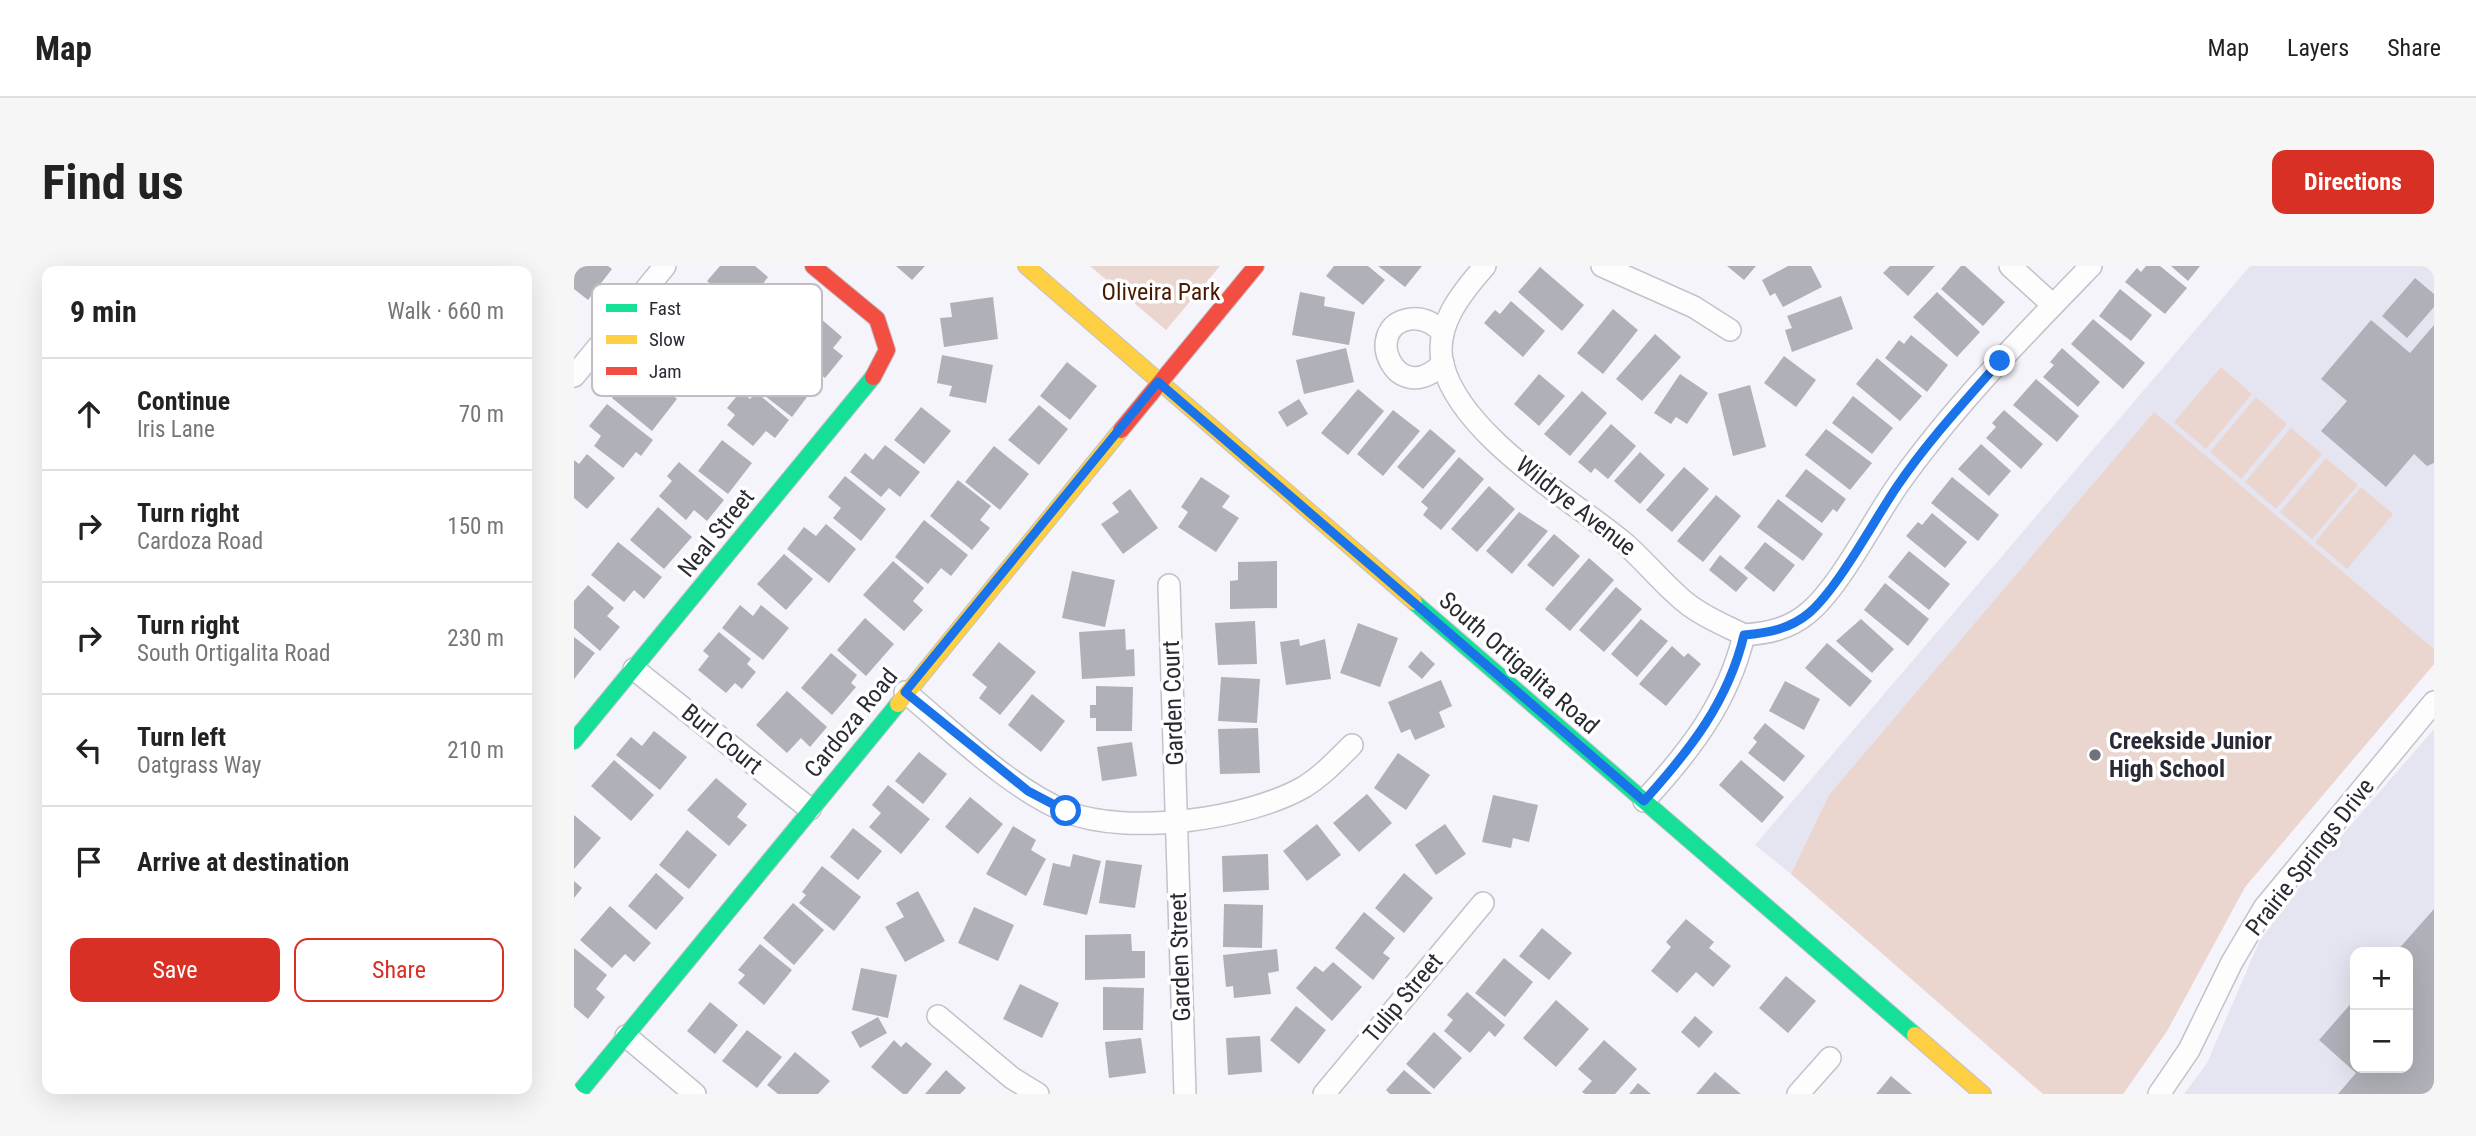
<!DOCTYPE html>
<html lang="en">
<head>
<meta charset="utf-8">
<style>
	body { margin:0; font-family:"Roboto Condensed",sans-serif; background:#f6f6f6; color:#222 }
	.controls { position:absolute; right:21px; bottom:21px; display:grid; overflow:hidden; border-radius:14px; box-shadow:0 7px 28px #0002 }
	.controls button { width:63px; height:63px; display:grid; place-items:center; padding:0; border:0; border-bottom:2px solid #e0e0e0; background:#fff; color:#222; font:35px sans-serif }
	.stop { position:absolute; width:21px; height:21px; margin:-16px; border:5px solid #1a73e8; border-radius:50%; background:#fff }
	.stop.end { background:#1a73e8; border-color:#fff; box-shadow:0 2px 7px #0008 }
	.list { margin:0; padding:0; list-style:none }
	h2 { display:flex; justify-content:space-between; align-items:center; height:91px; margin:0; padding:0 28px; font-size:30px }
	h2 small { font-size:23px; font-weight:400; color:#767676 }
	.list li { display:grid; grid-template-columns:46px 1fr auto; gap:21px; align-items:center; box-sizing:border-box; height:112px; padding:0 28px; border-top:2px solid #e0e0e0 }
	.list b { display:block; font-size:26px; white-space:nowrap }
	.list p { margin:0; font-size:23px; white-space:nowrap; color:#767676 }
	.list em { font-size:23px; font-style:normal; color:#767676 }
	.actions { display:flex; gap:14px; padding:21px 28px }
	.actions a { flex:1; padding:16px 0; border:2px solid #d93025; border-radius:14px; text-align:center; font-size:24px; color:#d93025 }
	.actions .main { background:#d93025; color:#fff }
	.icon { flex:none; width:38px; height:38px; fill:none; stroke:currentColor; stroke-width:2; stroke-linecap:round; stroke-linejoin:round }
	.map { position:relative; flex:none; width:1860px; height:828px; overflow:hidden; border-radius:14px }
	header { display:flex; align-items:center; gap:42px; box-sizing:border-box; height:98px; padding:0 35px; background:#fff; border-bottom:2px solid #e0e0e0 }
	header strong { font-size:33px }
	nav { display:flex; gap:38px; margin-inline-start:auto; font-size:24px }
	.intro { display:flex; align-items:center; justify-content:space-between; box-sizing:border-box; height:168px; padding:0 42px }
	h1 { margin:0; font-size:49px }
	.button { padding:18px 32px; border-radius:14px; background:#d93025; color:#fff; font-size:24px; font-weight:700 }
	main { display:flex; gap:42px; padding:0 42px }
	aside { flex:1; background:#fff; border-radius:14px; box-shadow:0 7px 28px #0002 }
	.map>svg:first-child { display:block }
	.built { fill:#e5e5f1; fill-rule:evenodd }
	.green { fill:#ebd6cf }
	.building { fill:#b0b0b8 }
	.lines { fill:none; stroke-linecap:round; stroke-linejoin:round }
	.street-casing { stroke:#c2c2cb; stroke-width:24 }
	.fast-casing { stroke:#c2c2cb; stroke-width:18 }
	.slow-casing { stroke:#c2c2cb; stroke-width:18 }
	.jam-casing { stroke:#c2c2cb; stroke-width:18 }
	.street { stroke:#fdfdfe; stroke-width:21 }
	.fast { stroke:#16e098; stroke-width:16 }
	.slow { stroke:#ffcf43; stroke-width:16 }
	.jam { stroke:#f24e42; stroke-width:16 }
	.route { stroke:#1a73e8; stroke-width:9 }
	.poi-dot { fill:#71717b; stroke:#fff; stroke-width:2.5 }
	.labels { text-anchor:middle; stroke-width:7; stroke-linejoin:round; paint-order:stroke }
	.park-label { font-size:24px; fill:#481a01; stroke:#fff }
	.street-label { font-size:24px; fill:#2a2a36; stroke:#fff }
	.poi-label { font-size:24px; font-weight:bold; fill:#2a2a36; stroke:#fff; text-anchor:start }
	.key { fill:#fff; stroke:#bfbfc3; stroke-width:2 }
	.key-label { font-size:19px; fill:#2a2a36 }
</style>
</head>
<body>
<header>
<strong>Map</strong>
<nav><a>Map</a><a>Layers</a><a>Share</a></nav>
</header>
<div class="intro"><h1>Find us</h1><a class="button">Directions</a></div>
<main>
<aside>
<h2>9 min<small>Walk · 660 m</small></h2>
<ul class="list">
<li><svg class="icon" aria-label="ahead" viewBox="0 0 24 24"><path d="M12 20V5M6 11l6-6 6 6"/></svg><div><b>Continue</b><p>Iris Lane</p></div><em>70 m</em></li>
<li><svg class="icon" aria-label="right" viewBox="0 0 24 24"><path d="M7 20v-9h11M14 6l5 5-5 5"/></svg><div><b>Turn right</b><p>Cardoza Road</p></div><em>150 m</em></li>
<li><svg class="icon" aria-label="right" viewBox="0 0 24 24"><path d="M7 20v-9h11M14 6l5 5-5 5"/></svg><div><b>Turn right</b><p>South Ortigalita Road</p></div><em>230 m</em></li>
<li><svg class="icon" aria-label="left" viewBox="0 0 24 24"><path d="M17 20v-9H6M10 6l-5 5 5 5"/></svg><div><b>Turn left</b><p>Oatgrass Way</p></div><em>210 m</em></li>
<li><svg class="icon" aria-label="arrive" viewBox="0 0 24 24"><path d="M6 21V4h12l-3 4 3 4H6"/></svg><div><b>Arrive at destination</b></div></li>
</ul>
<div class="actions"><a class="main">Save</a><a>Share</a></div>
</aside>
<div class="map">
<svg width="1860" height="828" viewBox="0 0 1860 828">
	<rect width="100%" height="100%" fill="#f4f4fa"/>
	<!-- built -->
	<g class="built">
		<path d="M1676 0H1860V398L1671 621 1593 765 1549 828 1272 652 1181 579Z"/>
		<path d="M1860 463V828H1610L1633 797 1686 674 1738 604ZM1781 686H1834V802H1781Z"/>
	</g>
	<!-- green -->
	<g class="green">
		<path d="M516 0H646L592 64Z"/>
		<path d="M1647 101 1678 128 1632 183 1600 156Z"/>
		<path d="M1682 131 1713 158 1667 213 1636 186Z"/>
		<path d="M1580 146 1860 383V398L1671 621 1593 765 1549 828H1469L1217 608 1255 529Z"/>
		<path d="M1717 162 1748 188 1702 243 1671 216Z"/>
		<path d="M1752 192 1784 219 1738 273 1706 246Z"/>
		<path d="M1787 221 1819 248 1773 303 1741 276Z"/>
	</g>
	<!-- building -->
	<g class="building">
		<path d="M0 0H34L38 3 14 34 0 23Z"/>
		<path d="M146 0H181L194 11 188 19 196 26 182 42 172 33 165 41 133 15Z"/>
		<path d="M322 0H351L338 14Z"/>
		<path d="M760 0H794L811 14 789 39 752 10Z"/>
		<path d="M804 0H848L831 21Z"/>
		<path d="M1153 0H1182L1170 14Z"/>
		<path d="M1214 0H1237L1248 21 1209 41 1201 27 1196 30 1188 14Z"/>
		<path d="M1316 0H1361L1334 30 1309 7Z"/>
		<path d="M1387 0H1391L1431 36 1409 60 1367 23Z"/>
		<path d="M1572 0H1586L1613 22 1591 48 1551 16 1563 2 1567 6Z"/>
		<path d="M1597 0H1626L1614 15Z"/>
		<path d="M966 1 1010 39 988 65 944 26Z"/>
		<path d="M1841 12 1860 28V41L1833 72 1808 50Z"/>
		<path d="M1546 23 1578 49 1557 75 1525 50Z"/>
		<path d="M726 26 751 31 750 40 781 46 775 79 718 69Z"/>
		<path d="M1363 26 1406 66 1383 91 1339 51Z"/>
		<path d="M1267 30 1279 63 1218 86 1211 64 1218 62 1213 50Z"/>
		<path d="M419 31 424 73 370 81 366 52 378 51 376 37Z"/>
		<path d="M937 35 971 65 949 91 910 57 921 44 926 48Z"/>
		<path d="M1039 43 1064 64 1029 108 1003 87Z"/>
		<path d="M239 46 268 71 259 82 269 90 251 112 207 76 226 54 230 57Z"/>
		<path d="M1519 53 1571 97 1549 123 1497 78Z"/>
		<path d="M1797 54 1836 87 1860 59V197L1853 200 1840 188 1812 221 1747 165 1773 135 1747 113Z"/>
		<path d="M1081 68 1107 91 1068 135 1042 113Z"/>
		<path d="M1337 69 1374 99 1353 126 1311 92 1325 74 1330 78Z"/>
		<path d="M772 82 780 116 730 128 722 94Z"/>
		<path d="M1488 82 1526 116 1504 141 1469 111 1480 99 1476 96Z"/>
		<path d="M368 89 419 99 412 137 375 130 378 120 363 117Z"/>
		<path d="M1210 90 1242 114 1222 141 1190 117Z"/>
		<path d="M1303 92 1348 130 1326 155 1282 118Z"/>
		<path d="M212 95 242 119 218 151 187 127Z"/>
		<path d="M493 96 523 120 496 154 466 130Z"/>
		<path d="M965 108 991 130 965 160 940 138Z"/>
		<path d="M1106 108 1134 127 1113 158 1102 151 1097 158 1080 147Z"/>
		<path d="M56 109 69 120 77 111 103 133 78 165 38 132Z"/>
		<path d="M1462 113 1505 150 1483 176 1439 139Z"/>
		<path d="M1176 119 1192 181 1159 190 1144 128Z"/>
		<path d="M784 123 810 145 774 189 747 167Z"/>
		<path d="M167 125 176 133 182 126 215 154 201 172 192 165 179 180 153 159 161 149 153 142Z"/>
		<path d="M1008 125 1033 147 996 190 970 168Z"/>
		<path d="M1279 130 1319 162 1298 188 1258 157Z"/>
		<path d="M725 133 734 148 713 161 704 146Z"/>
		<path d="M33 138 79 174 67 190 62 186 49 202 20 180 27 170 15 160Z"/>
		<path d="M465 139 494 163 465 199 434 174Z"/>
		<path d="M347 141 377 165 350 198 320 174Z"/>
		<path d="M819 144 846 165 809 210 783 188Z"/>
		<path d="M1430 144 1469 178 1447 203 1412 172 1422 161 1418 157Z"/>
		<path d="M1037 158 1062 180 1034 213 1021 202 1017 207 1004 196Z"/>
		<path d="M856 163 882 185 849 223 823 201Z"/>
		<path d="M1252 163 1298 197 1276 224 1231 189Z"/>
		<path d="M148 174 178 197 154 228 124 205Z"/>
		<path d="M1407 178 1437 205 1415 230 1384 203Z"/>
		<path d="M311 179 346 206 326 231 315 222 307 231 276 206 291 187 299 194Z"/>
		<path d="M420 180 455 208 426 244 391 216Z"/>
		<path d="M1066 186 1091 209 1066 238 1040 215Z"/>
		<path d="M13 188 41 212 13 243 0 232V194L5 198Z"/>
		<path d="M885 191 910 213 867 264 849 249 854 242 847 236Z"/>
		<path d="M105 196 150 234 133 255 120 244 112 254 85 230 98 215 93 210Z"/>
		<path d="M1110 201 1135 223 1098 266 1072 244Z"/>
		<path d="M1232 203 1272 233 1263 246 1259 243 1248 257 1211 230Z"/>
		<path d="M271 210 312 243 287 275 259 252 267 242 254 231Z"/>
		<path d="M627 211 656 230 648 241 665 252 642 286 604 261 614 246 607 241Z"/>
		<path d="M1378 211 1425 249 1404 275 1357 237Z"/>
		<path d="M384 214 417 240 406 254 416 262 398 284 356 250Z"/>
		<path d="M915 220 941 243 903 286 877 263Z"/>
		<path d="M556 223 584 262 549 288 527 258 545 246 538 237Z"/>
		<path d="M1142 229 1167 250 1129 296 1103 275Z"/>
		<path d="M1204 233 1249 268 1229 295 1183 261Z"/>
		<path d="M84 241 118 271 90 303 56 274Z"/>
		<path d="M945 246 974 265 938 308 912 285Z"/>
		<path d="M1358 247 1393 276 1371 302 1332 270 1344 256 1348 259Z"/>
		<path d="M350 254 394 289 377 310 367 302 354 318 321 291Z"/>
		<path d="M252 258 282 283 255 317 213 283 230 261 242 270Z"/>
		<path d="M980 268 1006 290 979 321 953 299Z"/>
		<path d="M44 276 88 311 70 333 60 324 50 336 17 309Z"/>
		<path d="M1191 276 1221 299 1200 326 1170 302Z"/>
		<path d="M1335 285 1376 318 1355 344 1314 311Z"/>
		<path d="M210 288 239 313 212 344 183 318Z"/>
		<path d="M1146 289 1174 312 1162 326 1135 304Z"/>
		<path d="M1015 292 1040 314 996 365 971 343Z"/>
		<path d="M319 295 350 322 339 335 349 344 330 365 289 329Z"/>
		<path d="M703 295V342L656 343V315L664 314V296Z"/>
		<path d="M498 305 541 314 531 361 488 352Z"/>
		<path d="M1311 317 1355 353 1334 380 1290 344Z"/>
		<path d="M14 319 40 342 33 350 46 361 26 385 0 362V335Z"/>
		<path d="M1042 321 1068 343 1030 386 1005 364Z"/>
		<path d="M166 339 179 350 187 339 215 362 189 394 148 362Z"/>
		<path d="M291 352 320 378 292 410 263 384Z"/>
		<path d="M1067 353 1094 375 1063 411 1037 388Z"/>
		<path d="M1287 353 1320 383 1298 407 1262 375Z"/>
		<path d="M681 355 683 398 644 399 641 357Z"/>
		<path d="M784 357 824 372 806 421 766 407Z"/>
		<path d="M551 363 552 384 560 383 561 410 508 413 505 366Z"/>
		<path d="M145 366 177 393 173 398 182 406 168 423 161 417 152 427 124 404 135 390 129 385Z"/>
		<path d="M0 371 21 387 0 413Z"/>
		<path d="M725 373 726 380 751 373 757 413 712 419 706 376Z"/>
		<path d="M425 376 462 406 426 449 405 432 413 421 398 409Z"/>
		<path d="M1253 377 1298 415 1276 441 1231 402Z"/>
		<path d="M1098 380 1110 391 1114 387 1127 398 1092 440 1065 418Z"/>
		<path d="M847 385 861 398 848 413 834 401Z"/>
		<path d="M257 387 283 409 277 417 282 421 258 449 227 422Z"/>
		<path d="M647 411 686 413 683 457 644 455Z"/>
		<path d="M867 414 878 440 865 446 871 461 841 474 836 463 827 467 814 436Z"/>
		<path d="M1211 415 1246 433 1230 464 1195 445Z"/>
		<path d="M522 420 559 421 558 465H522V452H516V439H522Z"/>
		<path d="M213 425 253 461 236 481 227 472 213 487 182 459Z"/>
		<path d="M458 428 491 455 467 486 434 459Z"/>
		<path d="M1191 457 1231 490 1210 516 1174 487 1183 476 1179 472Z"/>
		<path d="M684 462 686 507 646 508 644 463Z"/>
		<path d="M80 465 113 491 86 524 42 489 57 471 68 480Z"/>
		<path d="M558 476 563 510 528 515 523 481Z"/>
		<path d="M345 486 373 508 349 538 321 515Z"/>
		<path d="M824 487 856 509 832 544 800 522Z"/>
		<path d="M40 494 80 529 57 555 17 520Z"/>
		<path d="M1167 494 1210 531 1188 557 1145 519Z"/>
		<path d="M142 512 173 538 163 551 173 559 155 580 113 544Z"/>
		<path d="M314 519 356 553 327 588 295 561 307 547 298 539Z"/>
		<path d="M793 528 818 557 785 586 759 557Z"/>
		<path d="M919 529 964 539 955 576 939 572 937 582 908 576Z"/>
		<path d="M396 531 429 558 404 588 371 561Z"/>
		<path d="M0 549 27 572 0 603Z"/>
		<path d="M743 558 767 589 733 615 709 585Z"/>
		<path d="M871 558 892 588 862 609 841 579Z"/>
		<path d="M439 560 462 574 457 584 472 593 452 630 412 608Z"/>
		<path d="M279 562 308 585 284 614 256 591Z"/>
		<path d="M113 564 143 589 115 623 85 599Z"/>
		<path d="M499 588 527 595 513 649 469 639 479 597 496 601Z"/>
		<path d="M694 588 695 624 649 626 648 590Z"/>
		<path d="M532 594 568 599 561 642 525 637Z"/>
		<path d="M248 600 287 631 260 665 225 637 232 629 228 626Z"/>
		<path d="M82 607 110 632 82 664 54 640Z"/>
		<path d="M830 607 859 632 830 667 801 642Z"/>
		<path d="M0 615 8 622 0 632Z"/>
		<path d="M344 625 371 675 331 696 311 661 330 651 322 637Z"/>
		<path d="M219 637 250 664 220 699 189 672Z"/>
		<path d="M650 638 689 639 688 682 649 681Z"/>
		<path d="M36 640 77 677 60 696 51 688 38 702 6 674Z"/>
		<path d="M400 641 440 659 424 695 384 677Z"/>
		<path d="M1860 643V828H1764L1782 807 1745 774 1781 733V802H1834V686H1822Z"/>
		<path d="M790 646 821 672 809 687 816 692 799 714 761 682Z"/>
		<path d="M1112 653 1140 676 1135 682 1157 700 1139 721 1122 706 1103 727 1077 705 1097 681 1092 676Z"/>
		<path d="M968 662 998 687 975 714 945 690Z"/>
		<path d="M557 668 558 685H571V712L511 714V669Z"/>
		<path d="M186 678 218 704 190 739 164 717 171 709 164 704Z"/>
		<path d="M0 682 33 709 22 723 31 731 14 753 0 741Z"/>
		<path d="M703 683 705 705 694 707 697 728 660 732 659 720 652 721 649 689Z"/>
		<path d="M930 692 959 716 931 751 901 727Z"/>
		<path d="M759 696 788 721 758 755 722 722 741 700 749 706Z"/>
		<path d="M287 702 323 709 314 752 278 744Z"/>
		<path d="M1212 710 1242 735 1214 767 1185 742Z"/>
		<path d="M446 718 485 737 468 772 429 753Z"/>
		<path d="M529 721 570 722 569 764H529Z"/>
		<path d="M893 726 931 759 921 771 915 765 896 787 870 765 879 754 873 749Z"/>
		<path d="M982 734 1015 763 982 801 949 772Z"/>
		<path d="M136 736 164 759 141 788 113 765Z"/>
		<path d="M722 740 752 764 725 798 696 774Z"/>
		<path d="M1121 750 1139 766 1125 782 1107 766Z"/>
		<path d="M304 751 313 767 286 782 277 766Z"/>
		<path d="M173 764 208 791 183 822 148 795Z"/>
		<path d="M860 766 888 792 860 823 832 798Z"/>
		<path d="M686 770 688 806 654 809 652 772Z"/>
		<path d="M567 772 572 807 535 812 531 776Z"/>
		<path d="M320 774 327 781 332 776 358 798 333 828H329L297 801Z"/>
		<path d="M1030 774 1063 803 1041 828H1011L1008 826 1018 815 1004 803Z"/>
		<path d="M221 786 256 815 244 828H204L193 819Z"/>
		<path d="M372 804 392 822 386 828H351Z"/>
		<path d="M830 804 858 828H816L812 824Z"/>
		<path d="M1141 806 1167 828H1122Z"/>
		<path d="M1317 810 1338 828H1302Z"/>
		<path d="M1064 817 1077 828H1055Z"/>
	</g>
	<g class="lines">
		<defs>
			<g id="street">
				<path d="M911 0C888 26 859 61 869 99 888 170 994 231 1049 276 1068 292 1083 311 1102 328 1121 347 1146 357 1170 369"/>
				<path d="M1028 0 1120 41 1156 64"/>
				<path d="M1436 0 1479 39"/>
				<path d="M869 97C823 145 786 61 836 53 850 51 860 57 869 67"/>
				<path d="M0 110 91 0"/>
				<path d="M595 319 611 828"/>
				<path d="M1170 369C1194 367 1215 363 1234 347 1266 321 1300 252 1326 216 1382 138 1450 69 1517 0"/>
				<path d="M60 403 236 543"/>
				<path d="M331 426C380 466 435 522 493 546 554 570 674 553 730 521 748 510 763 494 778 479"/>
				<path d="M1070 535C1116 485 1154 436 1170 369"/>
				<path d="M364 750 438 812 464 828"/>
				<path d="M52 770 121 828"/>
				<path d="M750 828 909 637"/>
				<path d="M1224 828 1256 792"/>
				<path d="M1585 828 1615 784 1658 696 1690 642 1860 436"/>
			</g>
			<g id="fast">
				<path d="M840 336 1341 769"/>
				<path d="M0 475 299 111"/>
				<path d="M4 828 324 438"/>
			</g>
			<g id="slow">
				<path d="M452 0 840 336"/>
				<path d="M324 438 547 164"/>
				<path d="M1341 769 1409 828"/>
			</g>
			<g id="jam">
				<path d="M239 0 303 53 313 84 299 111"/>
				<path d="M547 164 682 0"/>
			</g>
		</defs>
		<!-- street casing -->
		<use href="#street" class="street-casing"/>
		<!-- fast casing -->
		<use href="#fast" class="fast-casing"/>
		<!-- slow casing -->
		<use href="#slow" class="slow-casing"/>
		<!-- jam casing -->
		<use href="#jam" class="jam-casing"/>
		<!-- street -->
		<use href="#street" class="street"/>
		<!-- fast -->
		<use href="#fast" class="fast"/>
		<!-- slow -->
		<use href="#slow" class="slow"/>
		<!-- jam -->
		<use href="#jam" class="jam"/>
	</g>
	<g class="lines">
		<!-- route -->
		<path class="route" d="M492 545 454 525 331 426 584 116 1070 535C1116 484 1154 436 1170 369 1194 367 1216 363 1235 347 1265 321 1300 254 1324 219 1354 175 1391 135 1426 95"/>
	</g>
	<!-- markers -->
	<circle class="poi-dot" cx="1521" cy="489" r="7"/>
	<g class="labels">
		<!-- park labels -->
		<g class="park-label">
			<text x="587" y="34">Oliveira Park</text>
		</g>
		<!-- street labels -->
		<g class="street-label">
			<text transform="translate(1002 240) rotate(38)" y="8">Wildrye Avenue</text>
			<text transform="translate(142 267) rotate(-51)" y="8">Neal Street</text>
			<text transform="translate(945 397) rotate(41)" y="8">South Ortigalita Road</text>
			<text transform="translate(599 437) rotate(-92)" y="8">Garden Court</text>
			<text transform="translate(277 457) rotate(-51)" y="8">Cardoza Road</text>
			<text transform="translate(148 473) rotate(39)" y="8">Burl Court</text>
			<text transform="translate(1736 591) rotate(-52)" y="8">Prairie Springs Drive</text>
			<text transform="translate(606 691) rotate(-92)" y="8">Garden Street</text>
			<text transform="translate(829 732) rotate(-50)" y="8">Tulip Street</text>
		</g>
		<!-- poi labels -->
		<g class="poi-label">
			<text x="1535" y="483">Creekside Junior<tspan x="1535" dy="28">High School</tspan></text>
		</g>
	</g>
	<!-- legend -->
	<rect x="18" y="18" width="230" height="112" rx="10" class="key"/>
	<rect x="32" y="38" width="31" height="8" fill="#16e098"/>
	<rect x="32" y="69" width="31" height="9" fill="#ffcf43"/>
	<rect x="32" y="101" width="31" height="8" fill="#f24e42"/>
	<g class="key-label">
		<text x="75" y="49">Fast</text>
		<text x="75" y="80">Slow</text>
		<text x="75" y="112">Jam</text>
	</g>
</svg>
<div class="controls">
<button>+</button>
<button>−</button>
</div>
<div class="stop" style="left:492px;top:545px"></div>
<div class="stop end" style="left:1426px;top:95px"></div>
</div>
</main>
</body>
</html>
